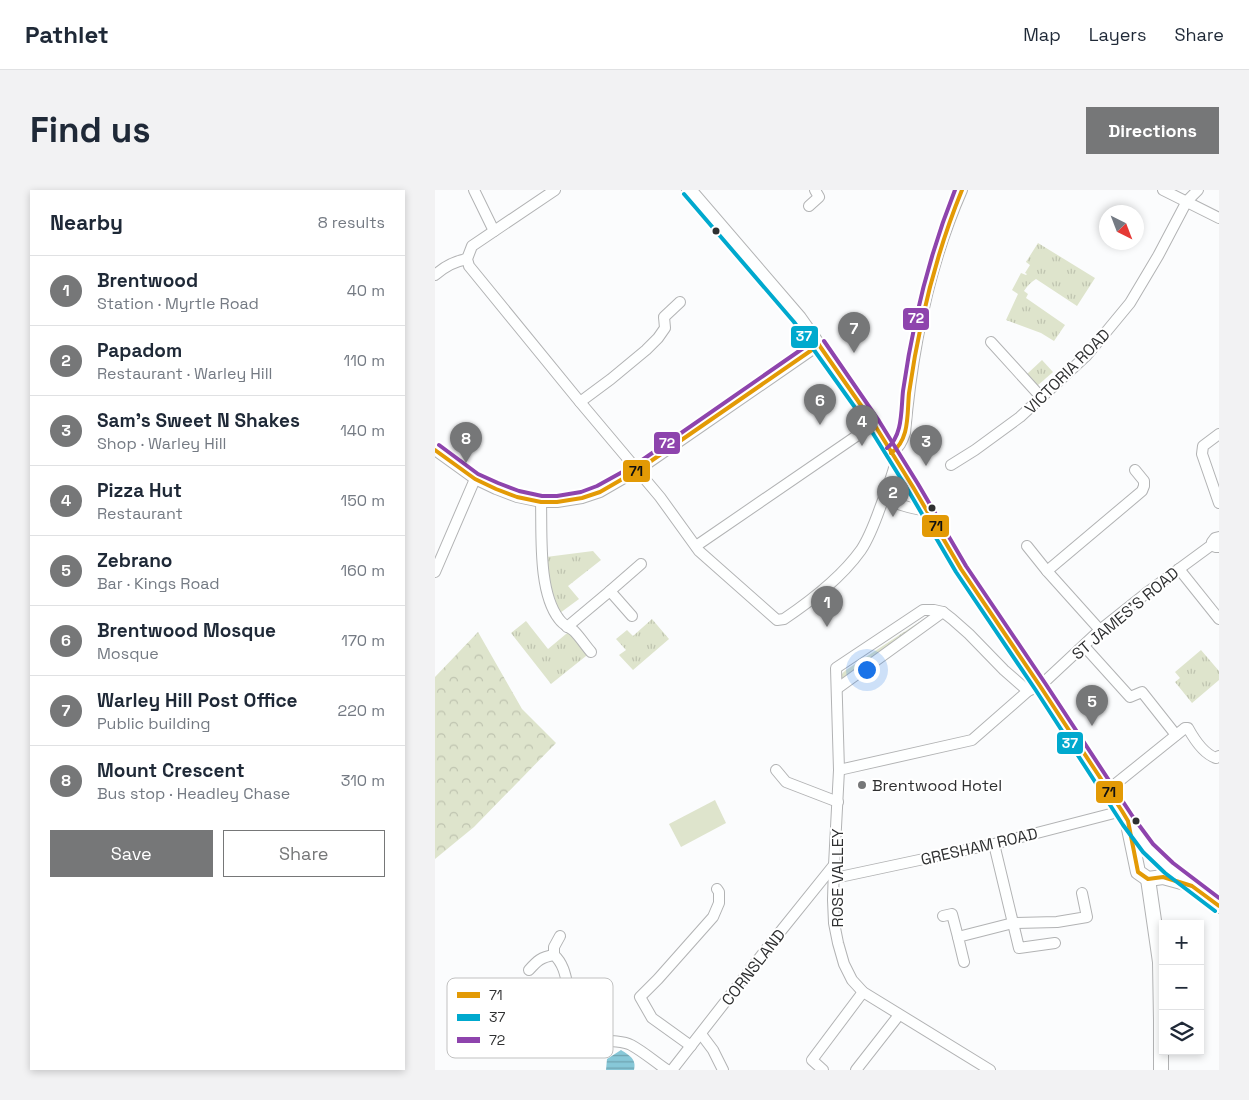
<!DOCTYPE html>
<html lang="en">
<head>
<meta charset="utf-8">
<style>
	body { margin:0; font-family:"Space Grotesk",sans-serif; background:#f2f2f3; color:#1f2937 }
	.controls { position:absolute; right:15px; bottom:15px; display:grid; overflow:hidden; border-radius:0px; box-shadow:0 2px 8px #0003 }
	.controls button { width:45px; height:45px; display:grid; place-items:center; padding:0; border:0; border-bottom:1px solid #e0e1e3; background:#fff; color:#1f2937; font:25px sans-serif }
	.compass { position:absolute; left:664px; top:15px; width:45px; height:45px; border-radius:50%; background:#fff; box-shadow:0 2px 8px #0003; rotate:138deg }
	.you { position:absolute; left:431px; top:479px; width:18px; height:18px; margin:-12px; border:4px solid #fff; border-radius:50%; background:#1a73e8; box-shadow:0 0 0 8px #1a73e833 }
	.badge { display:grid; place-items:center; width:32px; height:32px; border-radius:50%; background:#767778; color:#fff; font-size:16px; font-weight:700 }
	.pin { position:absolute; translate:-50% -41px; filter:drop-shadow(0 1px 2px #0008) }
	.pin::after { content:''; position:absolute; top:26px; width:18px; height:15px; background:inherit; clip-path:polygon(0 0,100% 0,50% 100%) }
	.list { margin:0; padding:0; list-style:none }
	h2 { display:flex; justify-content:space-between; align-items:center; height:65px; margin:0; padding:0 20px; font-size:21px }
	h2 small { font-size:16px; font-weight:400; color:#747a83 }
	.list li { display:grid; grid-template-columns:32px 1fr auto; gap:15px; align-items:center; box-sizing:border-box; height:70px; padding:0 20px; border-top:1px solid #e0e1e3 }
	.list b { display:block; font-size:19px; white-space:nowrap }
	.list p { margin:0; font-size:16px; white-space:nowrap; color:#747a83 }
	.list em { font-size:16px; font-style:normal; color:#747a83 }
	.actions { display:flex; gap:10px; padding:15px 20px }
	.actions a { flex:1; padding:11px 0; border:1px solid #767778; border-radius:0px; text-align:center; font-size:18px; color:#767778 }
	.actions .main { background:#767778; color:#fff }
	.icon { flex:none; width:28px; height:28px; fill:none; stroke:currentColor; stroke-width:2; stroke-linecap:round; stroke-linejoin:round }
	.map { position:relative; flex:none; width:784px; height:880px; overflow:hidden; border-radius:0px }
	header { display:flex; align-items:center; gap:30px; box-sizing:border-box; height:70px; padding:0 25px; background:#fff; border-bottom:1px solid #e0e1e3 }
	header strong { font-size:24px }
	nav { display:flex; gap:28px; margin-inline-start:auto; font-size:18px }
	.intro { display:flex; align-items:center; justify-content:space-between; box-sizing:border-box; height:120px; padding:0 30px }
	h1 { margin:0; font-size:35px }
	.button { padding:12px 22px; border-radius:0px; background:#767778; color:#fff; font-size:18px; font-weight:700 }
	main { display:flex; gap:30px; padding:0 30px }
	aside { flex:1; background:#fff; border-radius:0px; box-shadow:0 2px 8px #0003 }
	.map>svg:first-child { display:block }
	.grass { fill:url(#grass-tufts) }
	.forest { fill:url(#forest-crowns) }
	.pitch { fill:#dee4cc }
	.water { fill:url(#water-rules) }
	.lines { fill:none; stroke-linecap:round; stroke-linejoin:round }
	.minor-casing { stroke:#b2b3b4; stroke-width:12 }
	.secondary-casing { stroke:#b2b3b4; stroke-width:16 }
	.minor { stroke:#feffff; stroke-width:10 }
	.secondary { stroke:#feffff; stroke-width:14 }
	.bus-1-casing { stroke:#fff; stroke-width:8 }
	.bus-2-casing { stroke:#fff; stroke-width:8 }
	.bus-3-casing { stroke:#fff; stroke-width:8 }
	.bus-1 { stroke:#e39a05; stroke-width:4 }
	.bus-2 { stroke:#00a9ce; stroke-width:4 }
	.bus-3 { stroke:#8e44ad; stroke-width:4 }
	.bus-dot { fill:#2f3031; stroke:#fff; stroke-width:2 }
	.poi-dot { fill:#767778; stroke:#fff; stroke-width:2 }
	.labels { text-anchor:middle; stroke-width:4; stroke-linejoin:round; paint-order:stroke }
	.street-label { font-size:16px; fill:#2f3031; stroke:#fff }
	.poi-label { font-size:16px; fill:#2f3031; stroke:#fff; text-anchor:start }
	.key { fill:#fff; stroke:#c1c1c1; stroke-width:1 }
	.key-label { font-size:14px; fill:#2f3031 }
	.line-badge { stroke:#fff; stroke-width:2 }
	.badge-label { font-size:14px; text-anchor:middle; font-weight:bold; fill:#fff }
	.pale-badge-label { font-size:14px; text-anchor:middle; font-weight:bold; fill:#111 }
</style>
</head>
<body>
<header>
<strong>Pathlet</strong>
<nav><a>Map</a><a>Layers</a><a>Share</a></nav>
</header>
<div class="intro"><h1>Find us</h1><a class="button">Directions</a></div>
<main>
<aside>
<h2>Nearby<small>8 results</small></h2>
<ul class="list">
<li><span class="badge">1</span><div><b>Brentwood</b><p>Station · Myrtle Road</p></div><em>40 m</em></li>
<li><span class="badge">2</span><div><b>Papadom</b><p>Restaurant · Warley Hill</p></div><em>110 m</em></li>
<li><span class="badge">3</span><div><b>Sam's Sweet N Shakes</b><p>Shop · Warley Hill</p></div><em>140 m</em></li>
<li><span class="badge">4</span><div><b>Pizza Hut</b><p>Restaurant</p></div><em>150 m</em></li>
<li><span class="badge">5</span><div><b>Zebrano</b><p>Bar · Kings Road</p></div><em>160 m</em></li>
<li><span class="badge">6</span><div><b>Brentwood Mosque</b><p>Mosque</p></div><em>170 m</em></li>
<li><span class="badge">7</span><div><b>Warley Hill Post Office</b><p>Public building</p></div><em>220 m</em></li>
<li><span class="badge">8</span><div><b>Mount Crescent</b><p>Bus stop · Headley Chase</p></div><em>310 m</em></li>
</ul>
<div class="actions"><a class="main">Save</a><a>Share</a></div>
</aside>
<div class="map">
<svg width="784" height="880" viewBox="0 0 784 880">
	<defs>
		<pattern id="grass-tufts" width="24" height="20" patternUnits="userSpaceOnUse" patternTransform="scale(1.25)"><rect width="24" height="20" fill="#dee4cc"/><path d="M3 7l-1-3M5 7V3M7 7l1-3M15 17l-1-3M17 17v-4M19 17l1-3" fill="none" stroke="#bfc4b0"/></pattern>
		<pattern id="forest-crowns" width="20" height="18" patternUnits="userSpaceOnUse" patternTransform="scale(1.25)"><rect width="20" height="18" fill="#dee4cc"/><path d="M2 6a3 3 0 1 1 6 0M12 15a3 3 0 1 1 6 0" fill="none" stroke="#bfc4b0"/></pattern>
		<pattern id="water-rules" width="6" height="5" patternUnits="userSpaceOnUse" patternTransform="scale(1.25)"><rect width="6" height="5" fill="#87c8d8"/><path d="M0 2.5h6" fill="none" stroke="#6fa3b0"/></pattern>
	</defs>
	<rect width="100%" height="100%" fill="#fbfcfd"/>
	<!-- grass -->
	<g class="grass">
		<path d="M603 53 660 88 642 116 601 89C596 92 592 96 589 101L593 104 591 108 630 135 619 151 606 143 571 130 583 104 577 100 586 83 591 85 592 84 590 83 595 75 591 72Z"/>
		<path d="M607 170 618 182 602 196 591 185Z"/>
		<path d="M158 361 166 370 133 396 144 409 125 423 115 395 111 367Z"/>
		<path d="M217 429 234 449 198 480 184 465 191 460 181 449 192 440 198 446Z"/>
		<path d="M91 431 113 459 137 439 156 462 116 494 76 443Z"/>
		<path d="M766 460 784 481V490L757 513 740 492 745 488 740 482Z"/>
	</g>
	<!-- forest -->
	<g class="forest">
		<path d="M495 425H497L406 491C405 486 407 483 411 480Z"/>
		<path d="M43 442 87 519 121 553 39 637 0 669V487Z"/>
	</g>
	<!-- pitch -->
	<path class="pitch" d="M280 610 291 633 246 657 234 634Z"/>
	<!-- water -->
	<path class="water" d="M186 860C194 865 202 869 199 880H171L172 869Z"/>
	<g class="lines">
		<defs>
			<g id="minor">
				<path d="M39 0 59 41"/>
				<path d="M120 0 37 56 32 69 34 76 145 212 225 307 264 361 342 430 349 429C377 410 406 388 426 360 434 348 440 332 445 318 451 302 457 287 461 271"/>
				<path d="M728 0 784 28"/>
				<path d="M374 16 384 7 380 0"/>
				<path d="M0 85C9 77 20 71 32 69"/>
				<path d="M556 152 606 207"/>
				<path d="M145 212 176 189 211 160 223 148 230 138 229 127 245 112"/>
				<path d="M784 244 768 256 767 264 784 313"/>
				<path d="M0 260 40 289 61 299 82 307 106 312H122L147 308 165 302 203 280 384 155"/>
				<path d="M456 263C464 258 467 252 470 243 477 162 494 75 527 0"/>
				<path d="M516 275 540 260 585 227 652 165 695 113 723 66 752 11 763 0"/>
				<path d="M449 307C462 315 476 318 491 321"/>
				<path d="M106 312C107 345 103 402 124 429 128 435 134 437 139 441 145 447 150 455 156 462"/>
				<path d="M784 347 780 348 777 352 780 357H784"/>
				<path d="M261 356 439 234"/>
				<path d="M592 356 612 381 665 440"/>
				<path d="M744 379 784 429"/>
				<path d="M612 381 707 301 709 296V291L700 280"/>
				<path d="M0 382 40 289"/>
				<path d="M175 401 206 374"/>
				<path d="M132 437 175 401 197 426"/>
				<path d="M649 456 695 507 707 502 741 545"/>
				<path d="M403 498 508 422"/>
				<path d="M341 580 351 592 403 612"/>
				<path d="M404 580 537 550 593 501 605 496 665 440 714 401 778 354"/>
				<path d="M673 600 750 538H753C759 549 769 564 781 568L784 566"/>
				<path d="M559 654 584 758 620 753"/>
				<path d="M400 688 559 654 687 621"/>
				<path d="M508 726 517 724 523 747"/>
				<path d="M119 765V757L125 746"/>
				<path d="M529 772 523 747 578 733 622 732 652 727 647 703"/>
				<path d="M94 780C102 771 106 767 119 765 135 779 130 805 142 822 150 834 163 848 177 851 184 852 190 852 196 855 209 862 220 872 232 880"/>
				<path d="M266 844 278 860 288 880"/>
				<path d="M256 856 217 828 205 807 223 789 278 727 284 713V702L282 699"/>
				<path d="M237 880 333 757 399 675"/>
				<path d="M388 880 377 870 428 802"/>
				<path d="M421 880 464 825"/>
				<path d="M555 880 428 802 417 790 409 774 403 753 399 733 398 710 399 675 404 580 401 478 488 420H499L508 422 517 429 534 444 569 480 593 501"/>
			</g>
			<g id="secondary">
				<path d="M254 0 364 128 439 234 478 297 526 379 605 496 693 631 713 658 734 678 784 716"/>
				<path d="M693 634 703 682 713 689 728 687 750 693"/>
				<path d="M713 689 725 772 726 830V880"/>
			</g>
		</defs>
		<!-- minor casing -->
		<use href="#minor" class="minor-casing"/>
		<!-- secondary casing -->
		<use href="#secondary" class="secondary-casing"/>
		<!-- minor -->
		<use href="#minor" class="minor"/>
		<!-- secondary -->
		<use href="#secondary" class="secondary"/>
		<defs>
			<g id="bus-1">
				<path d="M384 155 439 234 478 297 526 379 605 496 687 621 693 631 703 682 713 689 728 687 757 696 784 716"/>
				<path d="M0 260 40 289 61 299 82 307 106 312H122L147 308 165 302 203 280 384 155"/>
				<path d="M456 263C475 250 472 224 474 203 484 133 500 66 527 0"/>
			</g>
			<path id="bus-2" d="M249 4 359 132 434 237 473 300 521 382 600 499 688 635 708 662 730 683 780 721"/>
			<g id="bus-3">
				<path d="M389 151 444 231 483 294 531 376 610 493 698 627 718 654 738 673 784 708"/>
				<path d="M4 255 43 284 63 293 84 301 107 306H122L146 302 162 296 200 275 380 150"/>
				<path d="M452 258C468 246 466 219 468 201 478 131 494 65 520 0"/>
			</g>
		</defs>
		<!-- bus-1 casing -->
		<use href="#bus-1" class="bus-1-casing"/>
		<!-- bus-2 casing -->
		<use href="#bus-2" class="bus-2-casing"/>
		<!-- bus-3 casing -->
		<use href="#bus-3" class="bus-3-casing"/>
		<!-- bus-1 -->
		<use href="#bus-1" class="bus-1"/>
		<!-- bus-2 -->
		<use href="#bus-2" class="bus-2"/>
		<!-- bus-3 -->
		<use href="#bus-3" class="bus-3"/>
	</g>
	<!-- markers -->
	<g class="bus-dot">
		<circle cx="281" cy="41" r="4.5"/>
		<circle cx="497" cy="318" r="4.5"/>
		<circle cx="701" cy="631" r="4.5"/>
	</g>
	<circle class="poi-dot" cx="427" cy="595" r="5"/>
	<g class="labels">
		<!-- street labels -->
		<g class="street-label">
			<text transform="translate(632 181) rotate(-45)" y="6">VICTORIA ROAD</text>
			<text transform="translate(690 423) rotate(-40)" y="6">ST JAMES'S ROAD</text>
			<text transform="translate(544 656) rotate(-13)" y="6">GRESHAM ROAD</text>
			<text transform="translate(402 688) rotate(-90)" y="6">ROSE VALLEY</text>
			<text transform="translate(318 777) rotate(-52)" y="6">CORNSLAND</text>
		</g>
		<!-- poi labels -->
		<g class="poi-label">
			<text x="437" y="601">Brentwood Hotel</text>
		</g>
	</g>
	<!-- legend -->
	<rect x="12" y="788" width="166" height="80" rx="8" class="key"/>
	<rect x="22" y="802" width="23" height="6" fill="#e39a05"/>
	<rect x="22" y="824" width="23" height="7" fill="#00a9ce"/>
	<rect x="22" y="847" width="23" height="6" fill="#8e44ad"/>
	<g class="key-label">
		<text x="54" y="810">71</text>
		<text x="54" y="832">37</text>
		<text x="54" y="855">72</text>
	</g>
	<g class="line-badge">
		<rect x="467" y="117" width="28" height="24" rx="5" fill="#8e44ad"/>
		<rect x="355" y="135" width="29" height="24" rx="5" fill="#00a9ce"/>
		<rect x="218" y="241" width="28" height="24" rx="5" fill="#8e44ad"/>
		<rect x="187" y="269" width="29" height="24" rx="5" fill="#e39a05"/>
		<rect x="486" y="324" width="29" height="24" rx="5" fill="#e39a05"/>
		<rect x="621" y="541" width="28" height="24" rx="5" fill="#00a9ce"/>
		<rect x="660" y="590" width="29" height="24" rx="5" fill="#e39a05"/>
	</g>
	<g class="badge-label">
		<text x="481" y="133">72</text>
		<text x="369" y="151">37</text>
		<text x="232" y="258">72</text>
		<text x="635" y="558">37</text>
	</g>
	<g class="pale-badge-label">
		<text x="201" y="286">71</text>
		<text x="501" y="341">71</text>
		<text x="674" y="607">71</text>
	</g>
</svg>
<div class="controls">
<button>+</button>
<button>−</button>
<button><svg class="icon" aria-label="layers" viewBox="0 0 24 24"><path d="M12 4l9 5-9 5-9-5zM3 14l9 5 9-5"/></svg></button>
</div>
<svg class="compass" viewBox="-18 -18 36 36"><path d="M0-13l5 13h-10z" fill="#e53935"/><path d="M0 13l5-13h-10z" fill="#747a83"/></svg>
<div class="you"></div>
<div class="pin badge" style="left:392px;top:437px">1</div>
<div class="pin badge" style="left:458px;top:327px">2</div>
<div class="pin badge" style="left:491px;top:276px">3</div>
<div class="pin badge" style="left:427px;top:256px">4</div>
<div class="pin badge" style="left:657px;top:536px">5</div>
<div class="pin badge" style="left:385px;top:235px">6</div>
<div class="pin badge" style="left:419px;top:163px">7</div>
<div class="pin badge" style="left:31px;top:273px">8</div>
</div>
</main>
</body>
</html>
